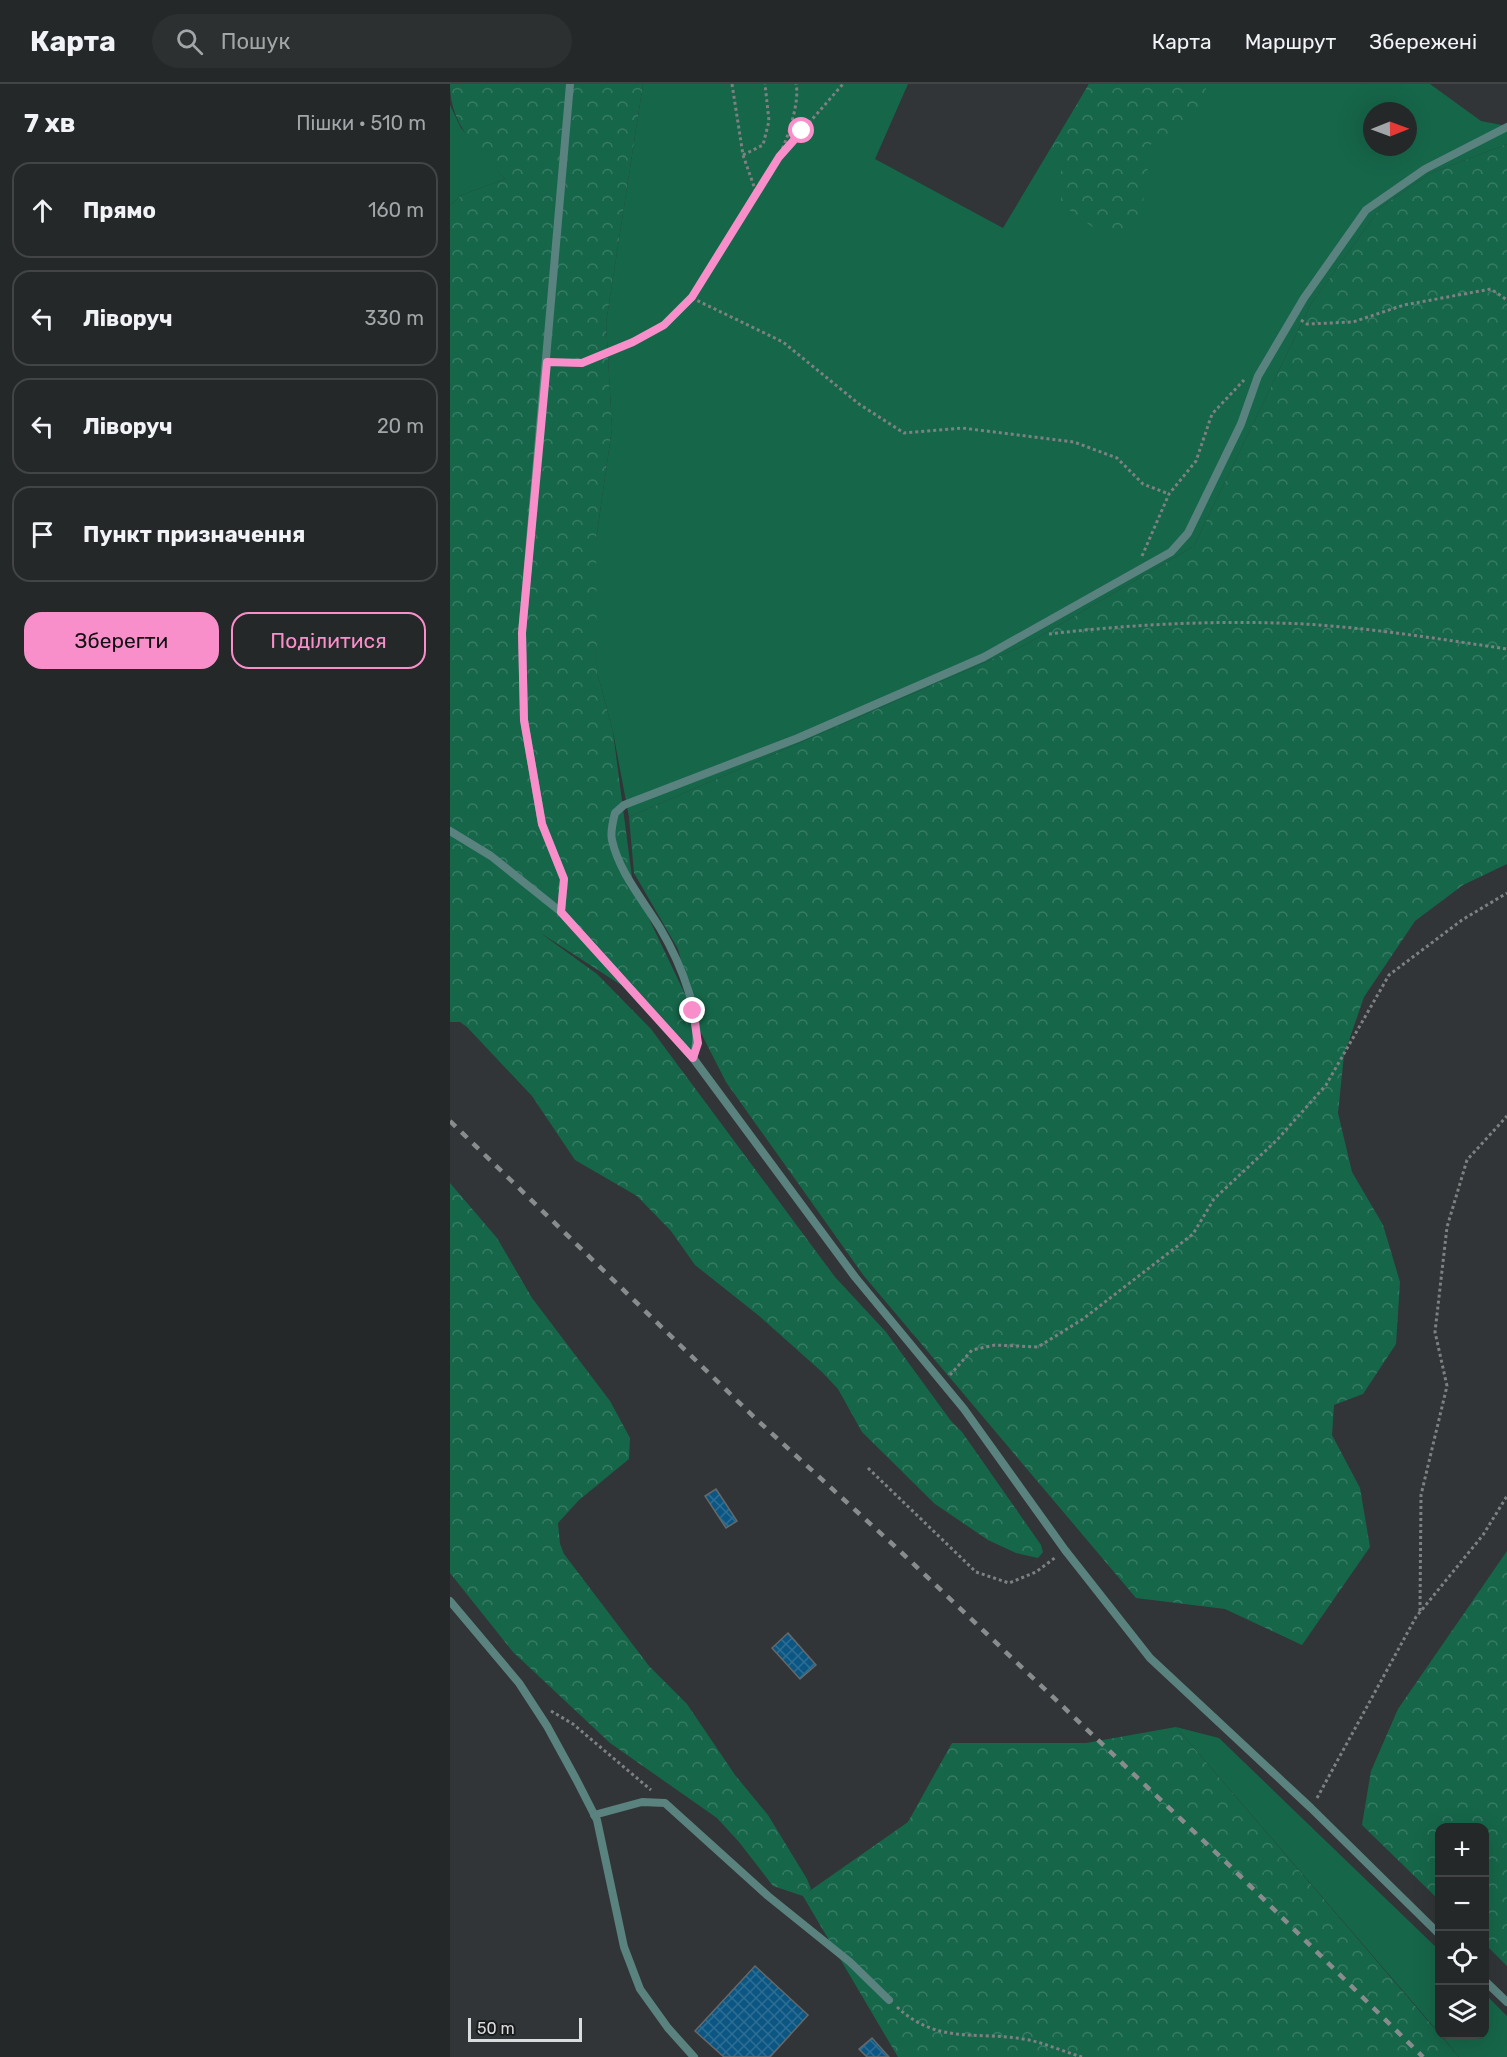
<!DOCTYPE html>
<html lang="uk">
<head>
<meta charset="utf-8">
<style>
	body { margin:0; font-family:Rubik,sans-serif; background:#2d3031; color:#f1f3f6 }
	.controls { position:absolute; right:18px; bottom:18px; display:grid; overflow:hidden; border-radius:12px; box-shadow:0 6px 24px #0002 }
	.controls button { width:54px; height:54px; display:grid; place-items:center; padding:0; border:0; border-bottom:2px solid #424446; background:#252829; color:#f1f3f6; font:30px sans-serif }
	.compass { position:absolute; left:913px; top:18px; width:54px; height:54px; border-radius:50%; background:#252829; box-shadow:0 6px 24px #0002; rotate:89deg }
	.scale { position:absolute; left:18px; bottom:15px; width:114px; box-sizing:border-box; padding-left:6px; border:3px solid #dadddd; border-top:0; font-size:16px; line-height:21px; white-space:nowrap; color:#dadddd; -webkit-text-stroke:4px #1a1c1d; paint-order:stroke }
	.stop { position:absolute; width:18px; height:18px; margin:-14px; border:4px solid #f98fca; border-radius:50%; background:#fff }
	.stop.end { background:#f98fca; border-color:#fff; box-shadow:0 2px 6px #0008 }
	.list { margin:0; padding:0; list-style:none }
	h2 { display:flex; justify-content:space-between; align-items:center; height:78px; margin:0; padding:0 24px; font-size:26px }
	h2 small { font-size:20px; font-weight:400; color:#a3a6a8 }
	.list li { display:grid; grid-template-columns:39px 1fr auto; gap:18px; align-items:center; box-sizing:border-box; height:96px; margin:0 12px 12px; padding:0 12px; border:2px solid #424446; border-radius:18px }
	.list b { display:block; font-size:22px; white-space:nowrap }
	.list em { font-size:20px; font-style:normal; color:#a3a6a8 }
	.actions { display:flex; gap:12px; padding:18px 24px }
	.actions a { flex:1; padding:14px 0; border:2px solid #f98fca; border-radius:18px; text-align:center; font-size:21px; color:#f98fca }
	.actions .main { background:#f98fca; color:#111 }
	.icon { flex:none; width:33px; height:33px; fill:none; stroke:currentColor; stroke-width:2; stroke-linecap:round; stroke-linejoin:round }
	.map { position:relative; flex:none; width:1057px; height:1973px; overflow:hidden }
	header { display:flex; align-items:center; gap:36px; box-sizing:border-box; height:84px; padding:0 30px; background:#252829; border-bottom:2px solid #424446 }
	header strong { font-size:28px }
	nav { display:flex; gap:33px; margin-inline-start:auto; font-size:21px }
	.search { width:420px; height:54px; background:#2d3031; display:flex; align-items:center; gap:15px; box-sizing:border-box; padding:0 21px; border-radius:33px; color:#a3a6a8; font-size:22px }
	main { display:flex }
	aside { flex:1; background:#252829 }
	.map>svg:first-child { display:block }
	.grass { fill:#16664a; fill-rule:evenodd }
	.forest { fill:url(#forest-crowns) }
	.building { fill:url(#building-cross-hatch); stroke:#64686b; stroke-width:1.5 }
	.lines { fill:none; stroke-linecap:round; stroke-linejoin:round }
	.path { stroke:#7d8182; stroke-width:3; stroke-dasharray:3 3; stroke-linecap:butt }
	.lane { stroke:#5a827f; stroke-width:8 }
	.rail { stroke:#898c8d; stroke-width:4.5; stroke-dasharray:8 8; stroke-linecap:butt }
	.route { stroke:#f98fca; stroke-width:8 }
</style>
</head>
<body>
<header>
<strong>Карта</strong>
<div class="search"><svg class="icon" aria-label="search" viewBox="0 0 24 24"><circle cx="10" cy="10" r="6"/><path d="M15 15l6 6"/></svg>Пошук</div>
<nav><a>Карта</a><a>Маршрут</a><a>Збережені</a></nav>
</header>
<main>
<aside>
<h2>7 хв<small>Пішки · 510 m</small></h2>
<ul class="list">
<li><svg class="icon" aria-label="ahead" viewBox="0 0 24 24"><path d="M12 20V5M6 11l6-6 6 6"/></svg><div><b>Прямо</b></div><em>160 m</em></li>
<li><svg class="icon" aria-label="left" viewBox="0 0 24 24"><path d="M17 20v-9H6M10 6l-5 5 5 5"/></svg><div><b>Ліворуч</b></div><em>330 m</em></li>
<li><svg class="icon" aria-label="left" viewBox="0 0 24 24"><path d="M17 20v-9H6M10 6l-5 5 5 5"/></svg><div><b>Ліворуч</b></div><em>20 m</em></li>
<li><svg class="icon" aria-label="arrive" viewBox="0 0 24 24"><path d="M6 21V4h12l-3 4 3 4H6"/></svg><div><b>Пункт призначення</b></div></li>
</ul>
<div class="actions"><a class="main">Зберегти</a><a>Поділитися</a></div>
</aside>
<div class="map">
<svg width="1057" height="1973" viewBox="0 0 1057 1973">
	<defs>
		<pattern id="forest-crowns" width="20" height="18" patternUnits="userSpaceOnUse" patternTransform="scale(1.5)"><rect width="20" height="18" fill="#16664a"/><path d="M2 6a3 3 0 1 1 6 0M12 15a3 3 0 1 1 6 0" fill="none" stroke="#377b64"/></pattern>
		<pattern id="building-cross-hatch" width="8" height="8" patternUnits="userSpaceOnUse" patternTransform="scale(1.5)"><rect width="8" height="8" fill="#0b5683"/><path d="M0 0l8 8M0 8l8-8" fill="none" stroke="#2e6e94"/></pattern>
	</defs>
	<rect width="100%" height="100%" fill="#313537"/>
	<!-- grass -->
	<g class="grass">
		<path d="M193 0H458L425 75 553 144 639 0H980L1031 37 1057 42V60L979 90 931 123 861 220 744 462 575 561 179 733 163 648 147 588 145 513 146 456 162 344 156 239ZM922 27H958V63H922Z"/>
		<path d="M0 21 11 44 55 95 12 111 0 121Z"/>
		<path d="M726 1643 769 1654 989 1866 990 1950Z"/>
		<path d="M1035 1910 1057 1932V1973H1009L990 1950H1034Z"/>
	</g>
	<!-- forest -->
	<g class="forest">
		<path d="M0 0H193L156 239 162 344 146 456 147 588 163 648 183 801 243 927V974L185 910 89 848 147 890 201 945 385 1193 436 1248 501 1337 512 1348 591 1461 593 1468 588 1474 566 1469 538 1456 485 1420 412 1348 388 1305 372 1288 308 1231 245 1181 221 1147 187 1112 125 1076 82 1012 17 943 10 938H0V121L12 111 55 95C28 64 0 43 0 0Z"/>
		<path d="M639 0H757C750 37 733 45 701 60L691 133 659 155 611 120V73L602 63Z"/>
		<path d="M1057 60V780L1013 801 965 837 914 913 894 971 888 1029 902 1088 933 1141 950 1198 946 1260 913 1310 884 1321 882 1351 910 1404 920 1463 852 1561 775 1525 686 1514 414 1192 276 998 250 947 228 865 184 789 179 733 575 561 744 462 861 220 931 123 979 90Z"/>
		<path d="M0 1099 47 1154 82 1214 160 1317 180 1354 179 1375 129 1416 108 1439 110 1460 114 1470 199 1582 237 1620 285 1691 318 1731 357 1795 361 1805 358 1808 458 1738 502 1659H636L726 1643 1009 1973H448L353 1812 323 1802 289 1758 267 1734 160 1659 63 1568 0 1489Z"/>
		<path d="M1057 1467V1882L1035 1860 1034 1744H990L989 1816 912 1741 921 1687 948 1625Z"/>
	</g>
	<!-- building -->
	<g class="building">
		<path d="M266 1405 287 1437 276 1444 255 1412Z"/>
		<path d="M338 1549 366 1581 350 1595 322 1564Z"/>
		<path d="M305 1882 358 1931 320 1973H274L245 1947Z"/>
		<path d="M422 1954 439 1973H417L409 1965Z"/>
	</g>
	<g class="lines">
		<!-- path -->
		<g class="path">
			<path d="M282 0 293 71 307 111"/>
			<path d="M330 70C338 53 350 18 346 0"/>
			<path d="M293 71 313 61 319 37 315 0"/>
			<path d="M242 214 333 258 409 320 454 349 512 344 624 358 667 374 693 400 719 410"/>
			<path d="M851 236 857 240 903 238 954 221 1041 205 1057 216"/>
			<path d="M106 278H132L183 258 214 241 242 214 329 73 393 0"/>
			<path d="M692 472 719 410 746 377 762 330 794 296"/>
			<path d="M599 550C683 540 768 536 854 540 922 544 990 555 1057 565"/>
			<path d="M500 1291 522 1266 545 1261 588 1263 633 1235 743 1150 764 1115 827 1056 876 1001 939 891 1012 836 1057 809"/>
			<path d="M418 1384 526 1488 559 1499 586 1488 606 1473"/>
			<path d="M970 1527 971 1411 997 1302 985 1248 997 1143 1017 1076 1057 1032"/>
			<path d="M101 1627 123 1640 201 1706"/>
			<path d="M867 1714 966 1533 1033 1451 1057 1412"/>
			<path d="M447 1923C489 1962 529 1946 579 1956 597 1960 615 1968 632 1973"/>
		</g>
		<!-- lane -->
		<g class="lane">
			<path d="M0 747 41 772 111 828 243 974 405 1193 514 1325 615 1466 700 1574 861 1724 990 1851"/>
			<path d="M111 828 114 795 92 740 74 636 72 549 120 0"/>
			<path d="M243 974C256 937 229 876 210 844 193 816 169 788 162 756 160 748 163 737 165 729L174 721 348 654 534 573 721 468 738 449 791 340 808 292 854 214 916 126 975 85 1057 43"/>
			<path d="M0 1517 69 1599 97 1642 126 1695 147 1736 174 1863 190 1905 218 1944 244 1973"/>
			<path d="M144 1731 192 1718 215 1719 318 1812 400 1878 439 1916"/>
			<path d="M1034 1896 1057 1918"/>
		</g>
		<!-- rail -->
		<path class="rail" d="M0 1037 306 1335 451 1468 781 1783 973 1973"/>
	</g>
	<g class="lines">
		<!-- route -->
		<path class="route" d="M243 927 248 959 243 974 111 828 114 795 92 740 74 636 72 549 97 278 132 279 183 258 214 241 242 213 329 73 352 47"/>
	</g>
</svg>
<div class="controls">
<button>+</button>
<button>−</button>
<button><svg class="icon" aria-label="locate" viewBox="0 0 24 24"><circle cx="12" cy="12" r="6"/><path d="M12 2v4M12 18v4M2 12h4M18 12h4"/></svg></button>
<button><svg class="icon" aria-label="layers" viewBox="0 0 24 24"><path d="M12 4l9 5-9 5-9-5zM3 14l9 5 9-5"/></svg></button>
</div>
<svg class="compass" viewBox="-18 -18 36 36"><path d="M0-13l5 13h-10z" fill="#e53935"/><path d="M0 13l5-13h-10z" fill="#a3a6a8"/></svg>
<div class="scale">50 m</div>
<div class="stop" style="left:352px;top:47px"></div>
<div class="stop end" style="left:243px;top:927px"></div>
</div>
</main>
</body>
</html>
